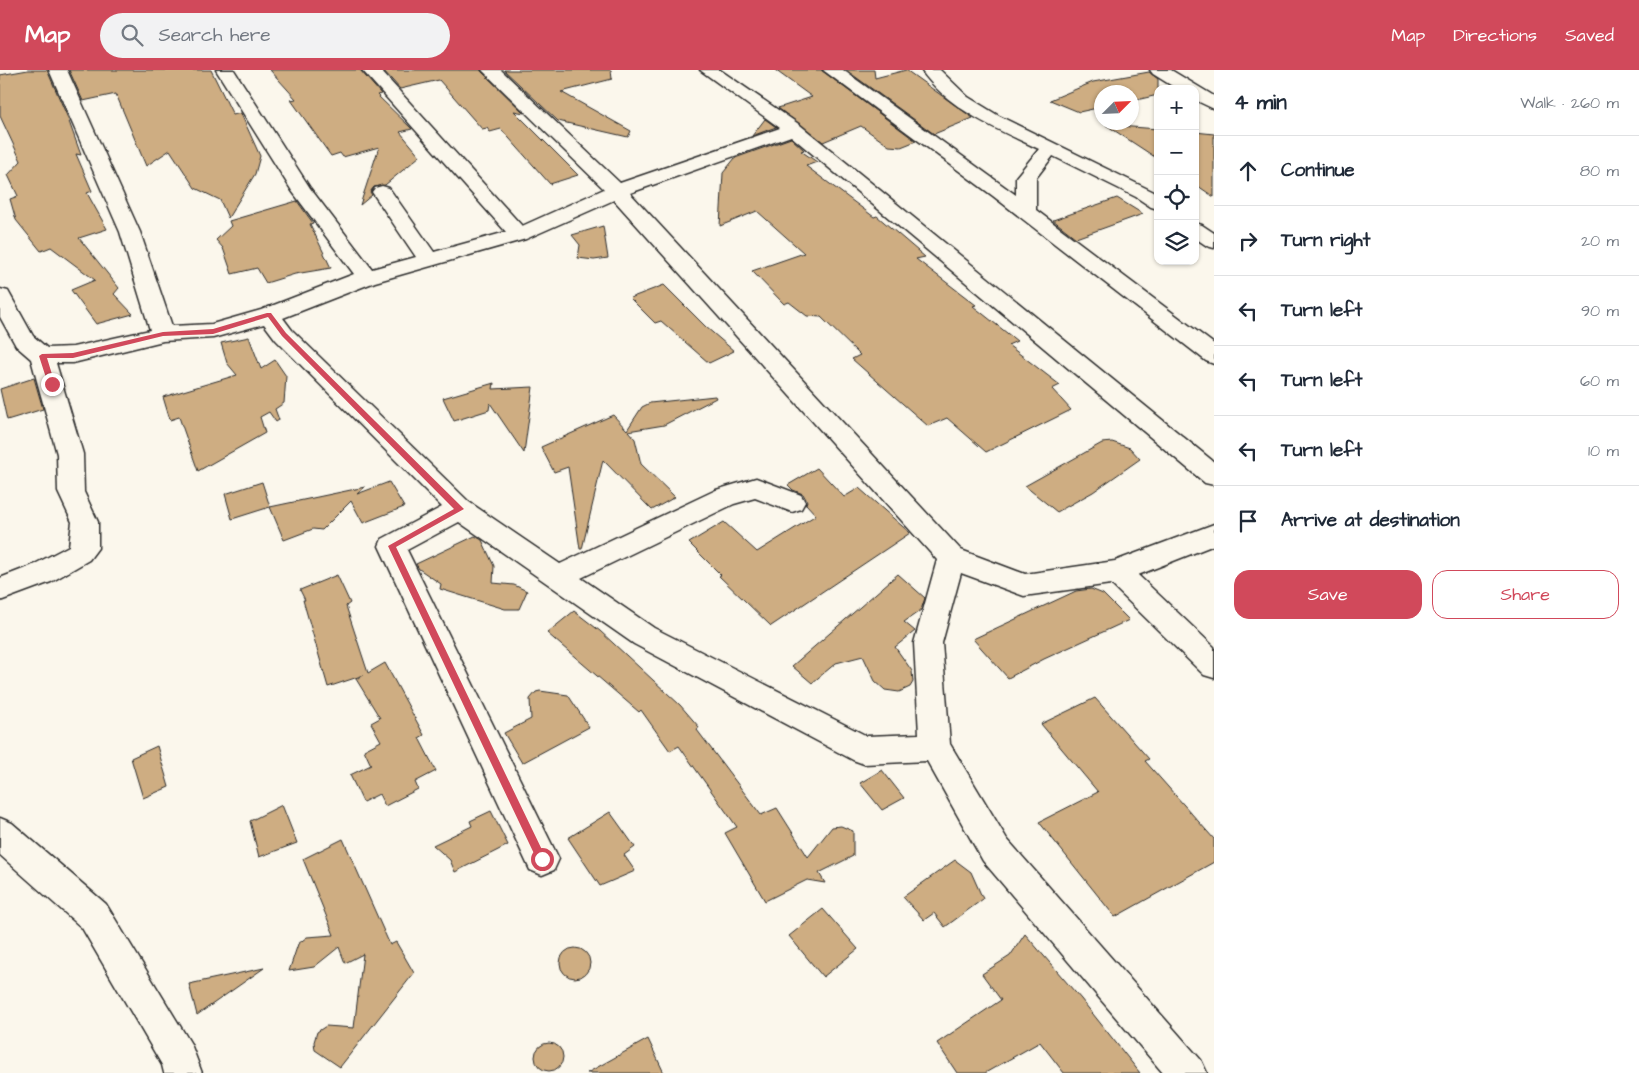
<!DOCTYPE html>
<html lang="en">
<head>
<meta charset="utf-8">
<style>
	body { margin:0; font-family:"Architects Daughter",sans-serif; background:#f2f2f3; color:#1f2937 }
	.controls { position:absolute; right:15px; top:15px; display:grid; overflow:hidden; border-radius:10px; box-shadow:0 1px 4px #0004 }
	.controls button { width:45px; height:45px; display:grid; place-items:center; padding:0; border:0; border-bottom:1px solid #e0e1e3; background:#fff; color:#1f2937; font:25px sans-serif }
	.compass { position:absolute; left:1094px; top:15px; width:45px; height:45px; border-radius:50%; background:#fff; box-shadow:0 1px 4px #0004; rotate:66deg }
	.stop { position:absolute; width:15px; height:15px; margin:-11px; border:4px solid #d1495b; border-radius:50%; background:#fff }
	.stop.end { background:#d1495b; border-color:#fff; box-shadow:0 1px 5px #0008 }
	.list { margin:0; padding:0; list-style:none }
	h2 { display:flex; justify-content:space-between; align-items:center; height:65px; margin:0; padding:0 20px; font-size:21px }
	h2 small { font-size:16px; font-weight:400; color:#747a83 }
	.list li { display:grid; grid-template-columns:32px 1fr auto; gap:15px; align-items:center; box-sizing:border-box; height:70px; padding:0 20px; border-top:1px solid #e0e1e3 }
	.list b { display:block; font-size:19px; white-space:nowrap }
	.list em { font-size:16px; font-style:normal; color:#747a83 }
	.actions { display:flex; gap:10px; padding:15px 20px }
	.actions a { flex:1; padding:11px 0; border:1px solid #d1495b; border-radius:15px; text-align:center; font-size:18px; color:#d1495b }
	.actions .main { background:#d1495b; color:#fff }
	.icon { flex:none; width:28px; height:28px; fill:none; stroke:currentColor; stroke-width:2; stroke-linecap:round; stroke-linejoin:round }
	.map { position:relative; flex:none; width:1214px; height:1003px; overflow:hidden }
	header { display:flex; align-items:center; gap:30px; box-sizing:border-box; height:70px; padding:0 25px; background:#d1495b; color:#fff }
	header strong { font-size:24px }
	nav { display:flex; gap:28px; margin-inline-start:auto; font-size:18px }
	.search { width:350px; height:45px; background:#f2f2f3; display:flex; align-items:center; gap:12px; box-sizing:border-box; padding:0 18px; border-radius:28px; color:#747a83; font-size:19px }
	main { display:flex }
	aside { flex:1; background:#fff }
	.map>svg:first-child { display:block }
	.building { fill:#cead82; stroke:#2b2b2b }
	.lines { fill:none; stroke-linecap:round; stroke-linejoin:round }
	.minor-casing { stroke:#2b2b2b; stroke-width:3 }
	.minor { fill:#fbf7ec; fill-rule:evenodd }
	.route { fill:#d1495b }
</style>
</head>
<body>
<header>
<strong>Map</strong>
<div class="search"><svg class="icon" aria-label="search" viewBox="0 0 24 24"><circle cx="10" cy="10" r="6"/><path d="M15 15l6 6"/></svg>Search here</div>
<nav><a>Map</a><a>Directions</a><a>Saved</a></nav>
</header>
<main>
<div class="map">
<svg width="1214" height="1003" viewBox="0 0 1214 1003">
	<rect width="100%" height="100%" fill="#fbf7ec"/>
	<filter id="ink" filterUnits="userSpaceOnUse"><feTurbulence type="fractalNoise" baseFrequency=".02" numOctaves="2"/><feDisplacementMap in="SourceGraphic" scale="10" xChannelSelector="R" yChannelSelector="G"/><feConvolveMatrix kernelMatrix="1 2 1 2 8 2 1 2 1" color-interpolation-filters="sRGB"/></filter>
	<g filter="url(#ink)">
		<!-- building -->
		<g class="building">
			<path d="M28 0H47L67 46 81 85 76 84 92 121 87 123 107 159 79 168 119 218 114 224 133 244 96 254 71 220 95 210 51 177 41 181 16 150 10 129 18 126 8 105 21 91 0 46V5Z"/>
			<path d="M69 0H211L233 45 241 43 242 46 260 86 255 104 228 148 220 130 195 118 170 80 146 96 116 24 83 31Z"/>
			<path d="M270 0H360L381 24 377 25 412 59 400 62 420 86 385 115 374 117 370 122 372 125 360 135 379 77 343 87 340 83 331 86 291 30 296 29Z"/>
			<path d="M383 0H480L524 43 514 41 578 105 550 114 501 59 490 62 487 58 482 59 439 10 400 19Z"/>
			<path d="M504 0H611L612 9 561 22 631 61 628 67 558 51Z"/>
			<path d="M775 0H821L916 71 901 77 889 76 861 56 823 72 778 38 812 27Z"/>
			<path d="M846 0H874L875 8 906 0 973 48 934 64Z"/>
			<path d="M1149 2 1158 9V25L1132 31V22H1102V37L1079 42 1050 30 1093 12Z"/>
			<path d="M765 49 776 57 752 66Z"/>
			<path d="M1106 55 1158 59V89Z"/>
			<path d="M1195 62 1214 64V127L1195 114Z"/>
			<path d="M791 68 804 80 801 81 817 92 806 96 874 147 877 146 925 187 916 189 976 235 973 236 1017 271 1008 275 1060 315 1052 319 1071 340 986 382 947 348 928 356 852 289 860 285 821 247 807 246 789 232 784 234 752 201 804 183 757 141 720 156 723 103 735 88Z"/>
			<path d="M1117 128 1143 144 1076 168 1053 150Z"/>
			<path d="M297 131 313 153 310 154 331 198 295 204 266 213 257 198 232 204 223 178 216 170 231 156 229 151Z"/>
			<path d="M603 156 608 188 594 190 578 188 580 175 572 165Z"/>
			<path d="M664 215 706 257 734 281 709 293 661 251 655 253 630 228Z"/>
			<path d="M249 267 261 299 275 290 286 306 284 333 275 339 279 350 276 352 269 342 260 347 265 363 198 401 179 347 170 350 163 327 237 305 227 293 221 273Z"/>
			<path d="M34 308 43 339 7 350 0 319Z"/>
			<path d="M494 313 493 319 533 317 524 383 490 333 489 340 454 351 443 328Z"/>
			<path d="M715 326 716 328 664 355 628 361 635 369 641 394 675 427 652 440 603 390 582 479H580L568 397 554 402 541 377 613 345 627 360 642 337 650 333Z"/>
			<path d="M1112 372 1130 378 1140 389 1093 422 1057 442 1025 416 1102 373Z"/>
			<path d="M817 398 844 427 859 418 910 463 771 556 719 506 721 505 689 473 724 452 757 482 816 445 806 434 807 431 803 424 793 420 788 415Z"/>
			<path d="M262 412 270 437 365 417 357 424 389 412 404 437 363 453 351 431 322 460 313 459 284 470 270 437 232 449 225 424Z"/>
			<path d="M475 466 482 470 494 496 493 513 514 515 527 521 519 539H505L440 519 441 514 419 499 416 494Z"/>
			<path d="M898 504 925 528 921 540 904 552 915 561 895 577 912 601 913 612 910 617 899 622 885 620 875 611 863 586 836 593 812 613 792 596Z"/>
			<path d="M337 505 350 533 346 536 368 603 385 593 424 665 419 668 436 701 415 712 418 719 385 736 379 724 363 732 350 705 371 695 364 680 381 671 371 653 380 648 356 609 364 605 328 617 303 530H305L300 520Z"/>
			<path d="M1091 519 1103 524 1129 550 1044 589 1008 608 973 569 1076 521Z"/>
			<path d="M574 541 600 561 680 635 699 657 697 660 761 745 777 738 808 787 832 757 841 756 853 761V786L819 803 825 813 807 810 765 831 725 763 737 757 679 676 670 681 641 640 639 642 547 563Z"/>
			<path d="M540 621 568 625 589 657 522 693 504 663 531 649 530 629 536 622Z"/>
			<path d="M1095 628 1149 689 1145 691 1214 769V792L1115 847 1039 752 1098 722 1041 654Z"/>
			<path d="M157 676 169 717 143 728 131 688Z"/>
			<path d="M882 700 904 728 882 740 860 713Z"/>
			<path d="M282 735 297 773 259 787 250 751Z"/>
			<path d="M491 741 508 775 455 802 450 790 433 775 472 756 470 751Z"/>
			<path d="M610 742 635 777 624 785 635 801 600 816 568 768Z"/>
			<path d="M343 769 390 875 396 872 414 903 340 997 315 980 314 972 317 962 326 956 354 958 363 884 345 893 339 877 314 897 289 901 298 874 307 867 334 865 303 789Z"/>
			<path d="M955 790 971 802 983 829 945 857 934 843 924 850 903 827Z"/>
			<path d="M823 839 858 879 823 907 789 866Z"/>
			<path d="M1025 864 1081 929 1140 1003H1064L1040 972 985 1003H957L937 973 1001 930 982 904 1010 886Z"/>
			<circle cx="575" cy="893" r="15"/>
			<path d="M264 898 197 945 189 914Z"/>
			<path d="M648 969 664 1003H587Z"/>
			<circle cx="549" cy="987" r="14"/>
		</g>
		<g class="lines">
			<defs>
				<g id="minor">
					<path d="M49 0H67L140 162 172 256 212 254 261 240 354 204 292 121 216 0H234L310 118 372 199 416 187 372 122 375 118 382 116 389 118 434 182 506 162 362 0H380L522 156 604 119 482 0H501L620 113 780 58 700 0H720L800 55 1214 392V415L1205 413 791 66 630 123 961 480 1025 504 1115 491 1214 454V475L1138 505 1214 577V608L1204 605 1111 514 1024 526 961 503 942 573 950 674 1007 769 1201 990 1207 1003H1163L983 791 927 691 864 694 853 690 634 574 459 452 407 480 559 789 554 800 542 805 530 800 379 476 382 469 442 437 276 270 264 254 213 268 163 271 73 293H56L83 384 84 422 98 452V478L89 490 51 512 0 531V508L31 496 69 476 72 452 58 422 57 384 31 289 16 276 0 247V219L8 221 33 266 47 278 73 277 150 260 120 162ZM614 130 937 490 914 573 919 664 867 666 654 558 581 508 734 434 755 428 792 442 801 439 805 432 801 425 756 408 716 420 560 494 469 432 292 260 283 248 375 212 526 169Z"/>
					<path d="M823 0H843L1016 125V107L1039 79C997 59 949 40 921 0H940L968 27 999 46 1158 124V139L1151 137 1136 127 1053 86 1036 108V140L1214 274V294L1206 291 993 126Z"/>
					<path d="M1150 0H1171L1214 26V39L1195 30V19H1177L1153 4Z"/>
					<path d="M1195 153 1202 155 1214 163V178L1207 176 1195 168Z"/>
					<path d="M0 748 12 753 106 834 191 974 202 1003H164L162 995 82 858 0 785Z"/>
				</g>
			</defs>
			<!-- minor casing -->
			<use href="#minor" class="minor-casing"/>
			<!-- minor -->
			<use href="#minor" class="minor"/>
		</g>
	</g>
	<!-- route -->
	<path class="route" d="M267 243H271L286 263 464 439 396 477 545 786V792H538L388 476 454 439 282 266 268 247 213 264 163 266 73 288H47L55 314 52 316 48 314 39 286 42 284 73 283 163 262 213 259Z"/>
</svg>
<div class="controls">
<button>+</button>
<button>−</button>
<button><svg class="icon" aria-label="locate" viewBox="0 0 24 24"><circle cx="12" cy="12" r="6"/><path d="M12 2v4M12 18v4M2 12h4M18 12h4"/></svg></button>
<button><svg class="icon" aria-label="layers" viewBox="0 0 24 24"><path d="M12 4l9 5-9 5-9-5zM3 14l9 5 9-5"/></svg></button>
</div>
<svg class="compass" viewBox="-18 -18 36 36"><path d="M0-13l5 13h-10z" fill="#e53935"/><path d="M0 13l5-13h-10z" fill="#747a83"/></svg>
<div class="stop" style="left:542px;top:789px"></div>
<div class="stop end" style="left:52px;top:314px"></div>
</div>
<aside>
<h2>4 min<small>Walk · 260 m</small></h2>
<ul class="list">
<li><svg class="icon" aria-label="ahead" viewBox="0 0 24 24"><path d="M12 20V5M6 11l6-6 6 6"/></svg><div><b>Continue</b></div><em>80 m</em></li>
<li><svg class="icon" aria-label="right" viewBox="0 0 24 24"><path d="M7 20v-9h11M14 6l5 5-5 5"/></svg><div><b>Turn right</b></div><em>20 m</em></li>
<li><svg class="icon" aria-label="left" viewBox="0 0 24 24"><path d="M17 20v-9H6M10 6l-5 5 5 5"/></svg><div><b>Turn left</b></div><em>90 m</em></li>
<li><svg class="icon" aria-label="left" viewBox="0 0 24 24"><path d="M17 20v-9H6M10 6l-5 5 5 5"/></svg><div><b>Turn left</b></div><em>60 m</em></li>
<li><svg class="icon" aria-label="left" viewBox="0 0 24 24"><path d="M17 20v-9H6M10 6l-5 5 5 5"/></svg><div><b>Turn left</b></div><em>10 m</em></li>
<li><svg class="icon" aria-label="arrive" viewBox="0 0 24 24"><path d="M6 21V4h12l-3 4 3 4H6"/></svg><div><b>Arrive at destination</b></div></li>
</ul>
<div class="actions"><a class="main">Save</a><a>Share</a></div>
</aside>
</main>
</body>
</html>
